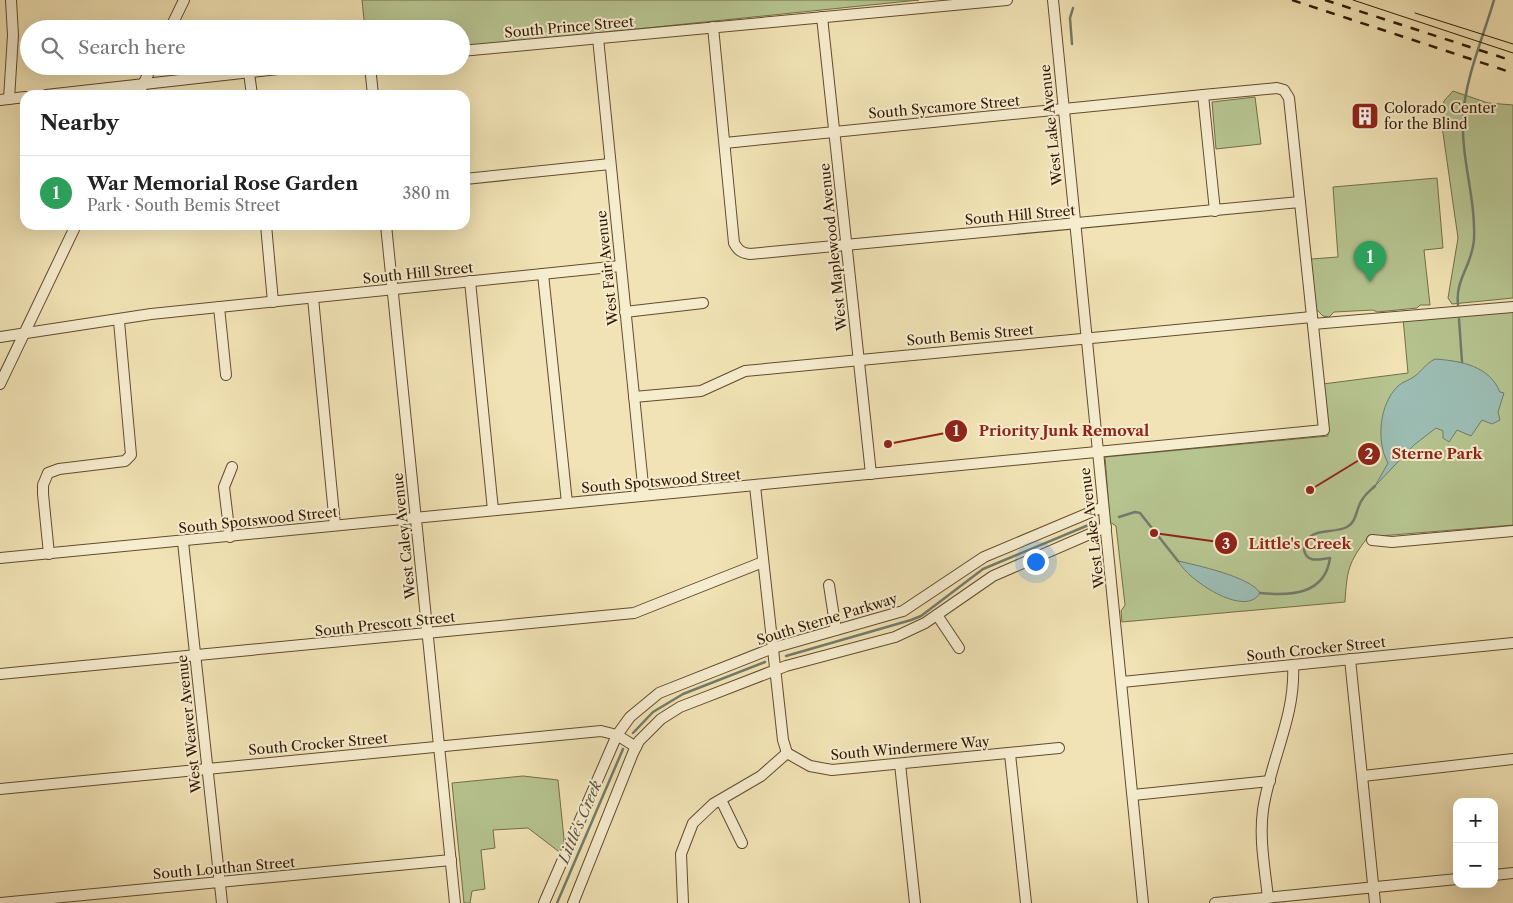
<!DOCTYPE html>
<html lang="en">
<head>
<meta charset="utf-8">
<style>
	body { margin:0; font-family:"Libre Caslon Text",serif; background:#f2f2f2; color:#222 }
	.controls { position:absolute; right:15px; bottom:15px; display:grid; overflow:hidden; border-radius:10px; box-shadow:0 5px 20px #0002 }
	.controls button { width:45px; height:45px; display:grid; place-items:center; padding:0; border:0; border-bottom:1px solid #e0e0e0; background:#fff; color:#222; font:25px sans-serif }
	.you { position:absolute; left:1035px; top:561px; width:18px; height:18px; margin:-12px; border:4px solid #fff; border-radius:50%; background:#1a73e8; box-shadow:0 0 0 8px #1a73e833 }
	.badge { display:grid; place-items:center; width:32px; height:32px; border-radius:50%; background:#8f2418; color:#fff; font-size:16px; font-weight:700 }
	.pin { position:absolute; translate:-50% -41px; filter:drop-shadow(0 1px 2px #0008) }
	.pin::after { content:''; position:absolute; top:26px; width:18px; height:15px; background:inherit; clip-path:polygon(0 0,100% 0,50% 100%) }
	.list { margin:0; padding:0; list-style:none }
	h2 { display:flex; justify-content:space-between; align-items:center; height:65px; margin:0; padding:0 20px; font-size:21px }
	h2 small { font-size:16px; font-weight:400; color:#767676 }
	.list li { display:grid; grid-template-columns:32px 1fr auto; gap:15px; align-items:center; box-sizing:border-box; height:75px; padding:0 20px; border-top:1px solid #e0e0e0 }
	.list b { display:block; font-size:19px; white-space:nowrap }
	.list p { margin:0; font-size:16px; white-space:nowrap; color:#767676 }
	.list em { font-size:16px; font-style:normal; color:#767676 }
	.icon { flex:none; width:28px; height:28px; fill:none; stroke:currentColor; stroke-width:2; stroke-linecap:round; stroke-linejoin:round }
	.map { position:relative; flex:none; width:1513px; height:903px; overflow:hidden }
	.search { position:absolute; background:#fff; box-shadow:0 5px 20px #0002; left:20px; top:20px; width:450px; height:55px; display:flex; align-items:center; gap:12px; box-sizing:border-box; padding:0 18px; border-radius:28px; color:#767676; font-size:19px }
	.panel { position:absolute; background:#fff; box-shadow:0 5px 20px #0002; left:20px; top:90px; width:450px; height:140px; border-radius:15px }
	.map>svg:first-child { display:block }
	.green { fill:#b6c490; stroke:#746e48 }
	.water { fill:#9cbdb4; stroke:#727b6c }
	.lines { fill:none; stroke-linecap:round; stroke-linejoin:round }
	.stream { stroke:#727b6c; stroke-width:2.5 }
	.minor-casing { stroke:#624b2d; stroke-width:12 }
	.minor { stroke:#f6edcf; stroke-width:10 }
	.tram { stroke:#321800; stroke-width:1 }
	.rail { stroke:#321800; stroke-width:2.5; stroke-dasharray:9 9; stroke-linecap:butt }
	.labels { text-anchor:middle; stroke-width:4; stroke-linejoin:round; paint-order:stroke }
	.street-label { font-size:14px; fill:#321800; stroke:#f6edcf }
	.poi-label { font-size:14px; fill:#321800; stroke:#f6edcf; text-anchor:start }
	.water-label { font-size:15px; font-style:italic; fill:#57523f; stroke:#f6edcf }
	.leader { fill:none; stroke:#8f2418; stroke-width:2 }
	.callout-dot { fill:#8f2418; stroke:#f6edcf; stroke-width:2 }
	.mark-label { font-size:15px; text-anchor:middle; font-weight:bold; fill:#fff }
	.callout-label { font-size:15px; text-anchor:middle; font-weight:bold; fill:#8f2418; stroke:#f6edcf; stroke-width:4; stroke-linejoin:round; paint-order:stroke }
</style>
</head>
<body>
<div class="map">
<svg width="1513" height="903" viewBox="0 0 1513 903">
	<rect width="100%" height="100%" fill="#f1e3b5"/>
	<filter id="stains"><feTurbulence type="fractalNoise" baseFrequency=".004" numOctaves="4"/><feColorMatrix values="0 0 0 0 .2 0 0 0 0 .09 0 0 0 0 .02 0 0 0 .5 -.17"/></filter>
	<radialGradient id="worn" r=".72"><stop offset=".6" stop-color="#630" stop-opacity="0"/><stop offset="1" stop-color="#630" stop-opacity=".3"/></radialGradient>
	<!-- green -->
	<g class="green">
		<path d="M362 0H919L461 47V29H365Z"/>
		<path d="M1453 91 1488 103 1513 105V298L1452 304 1448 298 1458 238 1441 119 1444 101Z"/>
		<path d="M1255 97 1261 144 1216 149 1212 102Z"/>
		<path d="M1437 178 1443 248 1424 250 1430 305H1420L1417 308 1377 312 1373 310 1334 312 1329 317 1323 316 1316 309 1311 259 1338 257 1333 187Z"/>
		<path d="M1513 307V525L1368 537C1348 563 1347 570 1345 602L1122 622 1121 611 1125 605 1116 526 1110 522 1105 457 1328 436 1323 384 1408 373 1403 318Z"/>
		<path d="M523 776 558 780 564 839 562 854 528 828 493 830 495 848 481 850 485 889 472 891 470 903H464L452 783Z"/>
	</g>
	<!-- water -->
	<g class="water">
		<path d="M1435 359C1462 361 1489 366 1500 392L1504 393 1498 412 1500 420 1492 424 1482 420 1471 436 1457 430 1449 442 1443 438V431L1436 428 1414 445 1375 486 1388 463C1376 442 1379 404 1398 386 1402 382 1410 380 1415 376 1423 370 1425 364 1435 359Z"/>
		<path d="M1178 561C1196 565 1251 577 1260 593 1245 619 1187 579 1178 561Z"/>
	</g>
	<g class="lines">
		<!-- stream -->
		<g class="stream">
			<path d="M1072 44 1070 18 1073 8"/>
			<path d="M1458 305C1455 279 1472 266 1474 240 1476 199 1461 159 1463 118 1465 78 1483 38 1494 0"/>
			<path d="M1459 319 1462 362"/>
			<path d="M1119 517 1135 512 1140 513 1178 561"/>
			<path d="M1260 593C1290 596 1325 595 1330 558 1320 559 1307 564 1304 550 1307 525 1331 535 1347 527 1357 522 1356 508 1362 500 1365 494 1371 490 1375 486"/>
			<path d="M786 656 911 620 921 616 983 569 1091 524"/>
			<path d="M633 733 653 712 683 694 765 662"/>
			<path d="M557 903 623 749"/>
		</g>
		<defs>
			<g id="minor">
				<path d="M1053 0 1143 903"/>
				<path d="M822 17 871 474"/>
				<path d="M713 27 734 243C738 250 741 253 750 254L1300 202"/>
				<path d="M170 29 184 0"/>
				<path d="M598 38 644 495"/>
				<path d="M461 51 1007 0"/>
				<path d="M370 66 373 95"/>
				<path d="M249 73 252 95"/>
				<path d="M46 95 305 66"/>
				<path d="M138 95 152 66"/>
				<path d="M1203 95 1215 211"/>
				<path d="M9 99 13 35 11 0"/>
				<path d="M0 100 25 97"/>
				<path d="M465 179 610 164"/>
				<path d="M266 225 273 302"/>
				<path d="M386 225 455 903"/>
				<path d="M543 274 567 503"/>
				<path d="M470 281 493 510"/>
				<path d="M313 298 335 525"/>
				<path d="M219 307 226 375"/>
				<path d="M625 312 703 303"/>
				<path d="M1313 324 1513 307"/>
				<path d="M0 337 151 314 620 266"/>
				<path d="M0 384 76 225"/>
				<path d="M634 397 701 391 745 371 1312 317"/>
				<path d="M755 486 783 740 787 753"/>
				<path d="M230 537 224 487 232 467"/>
				<path d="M1372 540 1392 542 1513 531"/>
				<path d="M183 542 222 903"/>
				<path d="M49 554 43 494V485L48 473 59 469 125 461 131 455 119 321"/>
				<path d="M0 558 1324 430 1289 98 1284 90 1277 88 1203 95 725 143"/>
				<path d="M829 585 836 630"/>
				<path d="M937 615 959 648"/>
				<path d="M1350 659 1375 903"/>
				<path d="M0 674 634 613 763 562"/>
				<path d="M1122 682 1513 643"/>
				<path d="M787 753 810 766 832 770 1059 748"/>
				<path d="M1010 754 1026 903"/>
				<path d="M900 764 915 903"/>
				<path d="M1363 776 1513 759"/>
				<path d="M0 789 601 731 617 735 636 747"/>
				<path d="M1133 795 1270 781"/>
				<path d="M721 800 742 843"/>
				<path d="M1494 875 1513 873"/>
				<path d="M1268 898C1265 869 1259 839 1263 810 1270 761 1296 716 1293 665"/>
				<path d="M0 903 451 860"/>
				<path d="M544 903 617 735 630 717 659 693 773 648 903 611 984 557 1103 507"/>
				<path d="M573 903 633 753 639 741 661 719 680 707 786 666 895 637 925 623 993 576 1106 527"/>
				<path d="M683 903 681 854 693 823 713 804 761 776 787 753"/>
				<path d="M1215 903 1457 879"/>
			</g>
		</defs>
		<!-- minor casing -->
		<use href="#minor" class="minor-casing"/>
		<!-- minor -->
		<use href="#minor" class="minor"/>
		<!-- tram -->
		<g class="tram">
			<path d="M1353 0 1513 53"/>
			<path d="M1415 13 1513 44"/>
		</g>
		<!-- rail -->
		<g class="rail">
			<path d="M1292 0 1513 73"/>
			<path d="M1325 0 1513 61"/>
		</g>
	</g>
	<!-- icons -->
	<defs>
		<symbol id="building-square" viewBox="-11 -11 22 22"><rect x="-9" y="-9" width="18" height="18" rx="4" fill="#8f2418" stroke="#f6edcf"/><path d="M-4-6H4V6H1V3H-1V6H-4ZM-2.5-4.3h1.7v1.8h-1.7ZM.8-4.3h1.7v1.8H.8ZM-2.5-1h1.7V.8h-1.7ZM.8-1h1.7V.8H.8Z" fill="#fff"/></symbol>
	</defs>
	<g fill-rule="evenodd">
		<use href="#building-square" x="1349" y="100" width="32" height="32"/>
	</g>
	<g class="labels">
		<!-- street labels -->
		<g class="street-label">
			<text transform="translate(569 27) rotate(-5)" y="5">South Prince Street</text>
			<text transform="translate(944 107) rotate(-5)" y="5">South Sycamore Street</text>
			<text transform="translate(1051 125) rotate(-96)" y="5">West Lake Avenue</text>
			<text transform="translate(1020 215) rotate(-5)" y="5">South Hill Street</text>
			<text transform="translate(833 247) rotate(-96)" y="5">West Maplewood Avenue</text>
			<text transform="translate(607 268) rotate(-96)" y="5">West Fair Avenue</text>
			<text transform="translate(418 273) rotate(-6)" y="5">South Hill Street</text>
			<text transform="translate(970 335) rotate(-5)" y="5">South Bemis Street</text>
			<text transform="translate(661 481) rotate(-5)" y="5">South Spotswood Street</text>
			<text transform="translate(258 520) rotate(-6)" y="5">South Spotswood Street</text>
			<text transform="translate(1092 528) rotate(-97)" y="5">West Lake Avenue</text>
			<text transform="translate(404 536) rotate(-96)" y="5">West Caley Avenue</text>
			<text transform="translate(827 619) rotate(-17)" y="5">South Sterne Parkway</text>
			<text transform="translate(385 624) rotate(-6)" y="5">South Prescott Street</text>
			<text transform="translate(1316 649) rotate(-6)" y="5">South Crocker Street</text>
			<text transform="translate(189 724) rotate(-96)" y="5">West Weaver Avenue</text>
			<text transform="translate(318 744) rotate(-5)" y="5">South Crocker Street</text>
			<text transform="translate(910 748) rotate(-5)" y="5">South Windermere Way</text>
			<text transform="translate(224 868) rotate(-5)" y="5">South Louthan Street</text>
		</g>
		<!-- poi labels -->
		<g class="poi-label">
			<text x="1384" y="113">Colorado Center<tspan x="1384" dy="16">for the Blind</tspan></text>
		</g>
		<!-- water labels -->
		<g class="water-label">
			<text transform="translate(580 822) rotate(-67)" y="5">Little's Creek</text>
		</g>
	</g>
	<!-- callouts -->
	<path class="leader" d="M888 444L956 431M1310 490L1369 454M1154 533L1226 543"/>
	<g class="callout-dot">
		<circle cx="888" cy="444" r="5"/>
		<circle cx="1310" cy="490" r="5"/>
		<circle cx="1154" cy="533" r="5"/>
		<circle cx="956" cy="431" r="12"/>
		<circle cx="1369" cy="454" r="12"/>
		<circle cx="1226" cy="543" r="12"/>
	</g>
	<g class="mark-label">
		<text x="956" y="436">1</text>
		<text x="1369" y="459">2</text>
		<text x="1226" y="549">3</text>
	</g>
	<g class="callout-label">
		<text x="1064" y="436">Priority Junk Removal</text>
		<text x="1437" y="459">Sterne Park</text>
		<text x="1300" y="549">Little's Creek</text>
	</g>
	<rect width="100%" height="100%" filter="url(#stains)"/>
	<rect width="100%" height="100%" fill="url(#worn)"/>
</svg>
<div class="controls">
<button>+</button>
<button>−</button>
</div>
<div class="you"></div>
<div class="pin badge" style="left:1370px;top:282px;background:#2e9e5b">1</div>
<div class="search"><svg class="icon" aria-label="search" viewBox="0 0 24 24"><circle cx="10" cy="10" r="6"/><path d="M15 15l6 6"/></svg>Search here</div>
<section class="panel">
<h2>Nearby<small></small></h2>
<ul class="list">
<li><span class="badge" style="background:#2e9e5b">1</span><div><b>War Memorial Rose Garden</b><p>Park · South Bemis Street</p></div><em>380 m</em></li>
</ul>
</section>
</div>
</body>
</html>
